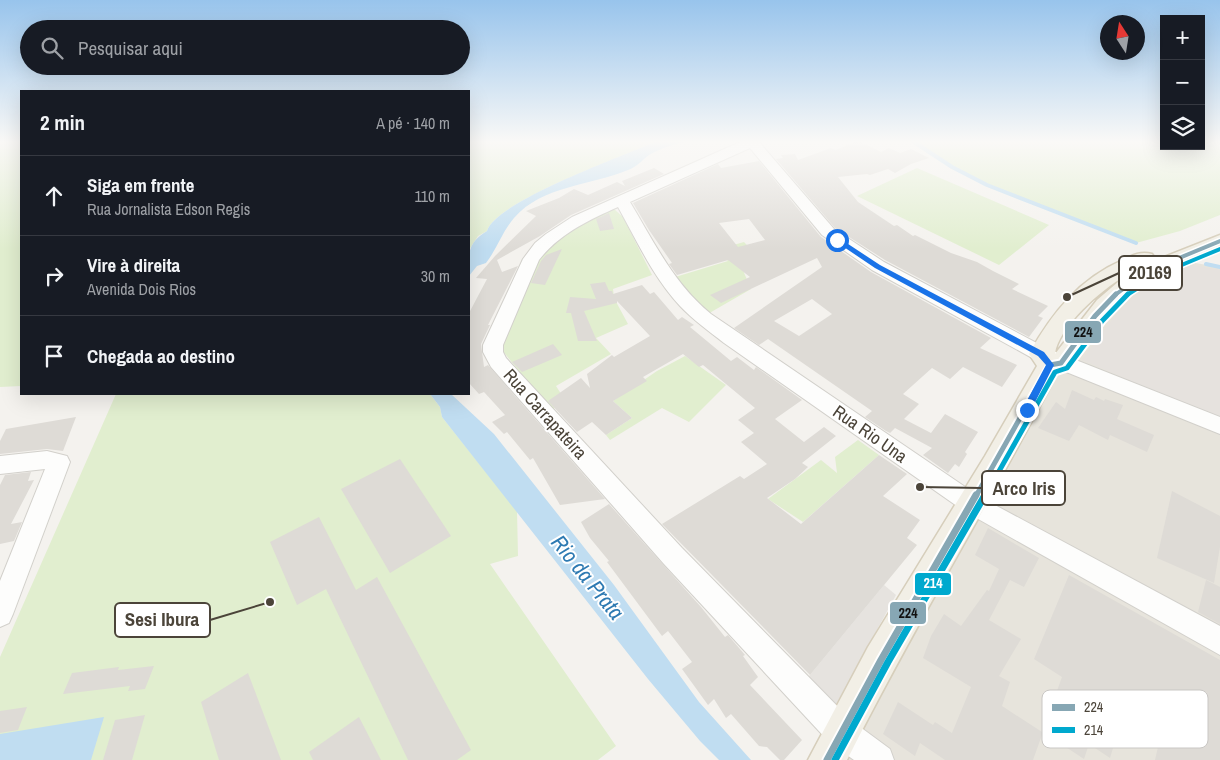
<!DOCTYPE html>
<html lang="pt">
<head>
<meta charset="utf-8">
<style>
	body { margin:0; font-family:"Archivo Narrow",sans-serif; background:#20242c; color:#f1f3f6 }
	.controls { position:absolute; right:15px; top:15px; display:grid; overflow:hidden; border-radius:0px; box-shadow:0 5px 20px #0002 }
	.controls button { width:45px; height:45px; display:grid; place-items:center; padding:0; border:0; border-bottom:1px solid #363941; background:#171b24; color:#f1f3f6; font:25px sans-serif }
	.compass { position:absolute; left:1100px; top:15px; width:45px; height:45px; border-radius:50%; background:#171b24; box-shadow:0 5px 20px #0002; rotate:348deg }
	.stop { position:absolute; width:15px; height:15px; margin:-11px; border:4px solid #1a73e8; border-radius:50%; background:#fff }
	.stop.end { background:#1a73e8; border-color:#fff; box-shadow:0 1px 5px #0008 }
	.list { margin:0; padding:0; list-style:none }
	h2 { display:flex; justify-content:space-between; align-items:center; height:65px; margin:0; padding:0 20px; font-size:21px }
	h2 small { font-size:16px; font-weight:400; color:#9ea1a6 }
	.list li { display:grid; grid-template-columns:32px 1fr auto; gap:15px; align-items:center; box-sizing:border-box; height:80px; padding:0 20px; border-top:1px solid #363941 }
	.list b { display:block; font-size:19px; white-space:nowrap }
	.list p { margin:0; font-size:16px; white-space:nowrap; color:#9ea1a6 }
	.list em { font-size:16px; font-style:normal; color:#9ea1a6 }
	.icon { flex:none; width:28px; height:28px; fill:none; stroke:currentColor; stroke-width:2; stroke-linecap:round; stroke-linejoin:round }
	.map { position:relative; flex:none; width:1220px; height:760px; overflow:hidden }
	.search { position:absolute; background:#171b24; box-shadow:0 5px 20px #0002; left:20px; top:20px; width:450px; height:55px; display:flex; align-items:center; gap:12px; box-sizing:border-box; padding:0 18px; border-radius:28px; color:#9ea1a6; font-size:19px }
	.panel { position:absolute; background:#171b24; box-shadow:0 5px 20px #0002; left:20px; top:90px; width:450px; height:305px; border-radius:0px }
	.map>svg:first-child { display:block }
	.residential { fill:#e7e4dc }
	.industrial { fill:#e6e2de }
	.green { fill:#e1eecf }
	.parking { fill:#e6e3df }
	.water { fill:#c0ddf1 }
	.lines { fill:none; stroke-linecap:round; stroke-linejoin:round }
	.stream { stroke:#c0ddf1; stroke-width:4 }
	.building { fill:#dedbd6; fill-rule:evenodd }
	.minor-casing { stroke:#d2d0cb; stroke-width:2 }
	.major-casing { stroke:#d6cebb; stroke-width:3 }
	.minor { fill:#fdfdfc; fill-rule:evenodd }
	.major { fill:#f2efe6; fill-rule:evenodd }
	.bus-1-far2-casing { stroke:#fff; stroke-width:7 }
	.bus-1-far1-casing { stroke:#fff; stroke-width:9 }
	.bus-1-casing { stroke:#fff; stroke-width:11 }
	.bus-2-far2-casing { stroke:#fff; stroke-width:7 }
	.bus-2-far1-casing { stroke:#fff; stroke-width:9 }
	.bus-2-casing { stroke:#fff; stroke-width:11 }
	.bus-1-far2 { stroke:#87a7b4; stroke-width:4 }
	.bus-1-far1 { stroke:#87a7b4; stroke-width:5 }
	.bus-1 { stroke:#87a7b4; stroke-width:7 }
	.bus-2-far2 { stroke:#00a9ce; stroke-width:4 }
	.bus-2-far1 { stroke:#00a9ce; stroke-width:5 }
	.bus-2 { stroke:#00a9ce; stroke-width:7 }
	.route { fill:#1a73e8 }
	.labels { text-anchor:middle; stroke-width:4; stroke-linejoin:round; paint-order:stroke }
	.street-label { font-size:18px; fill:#4b4439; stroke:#fff }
	.near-water-label { font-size:22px; font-style:italic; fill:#2e7ab2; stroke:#fff }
	.key { fill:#fff; stroke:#c9c7c4; stroke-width:1 }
	.key-label { font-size:14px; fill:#4b4439 }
	.leader { fill:none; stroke:#4b4439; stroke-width:2 }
	.callout-dot { fill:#4b4439; stroke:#fff; stroke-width:2 }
	.callout { fill:#fff; stroke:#4b4439; stroke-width:2 }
	.callout-label { font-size:19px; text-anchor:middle; font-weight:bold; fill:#4b4439 }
	.line-badge { stroke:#fff; stroke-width:2 }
	.badge-label { font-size:14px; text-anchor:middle; font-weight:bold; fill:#fff }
	.pale-badge-label { font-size:14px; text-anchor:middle; font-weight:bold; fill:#111 }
</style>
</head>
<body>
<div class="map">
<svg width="1220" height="760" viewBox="0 0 1220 760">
	<rect width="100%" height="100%" fill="#f4f2ee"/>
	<!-- residential -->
	<path class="residential" d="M1195 263 1220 267V760H842L1012 451 1075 347 1139 286Z"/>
	<!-- industrial -->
	<path class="industrial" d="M1191 265 1220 270V419L1082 360 1114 317 1144 286Z"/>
	<!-- green -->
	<g class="green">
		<path d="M0 142H21V386L0 387Z"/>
		<path d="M469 142H655C624 156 495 202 487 231L478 236 469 250Z"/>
		<path d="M914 142H1164V146H1201V142H1220V215L1180 231 1136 243 987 185 952 167Z"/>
		<path d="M917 168 1049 225 999 265 857 196Z"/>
		<path d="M614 209 623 217 652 275 613 289 614 298 628 324 596 338 611 354 556 386 567 403 550 410 498 345 540 253 579 222Z"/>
		<path d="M744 242 758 257 742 268 751 289 706 315 672 278 728 261 716 250Z"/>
		<path d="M685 356 726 385 689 422 662 408 610 440 606 435 632 418 613 401 657 371Z"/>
		<path d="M116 394H430L440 407 442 417 517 511 518 556 490 564 616 746 598 760H0V657Z"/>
		<path d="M858 440 879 455 803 522 768 499 821 460 837 473 835 457Z"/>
	</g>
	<!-- parking -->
	<path class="parking" d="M884 585 896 595 833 710 805 681Z"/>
	<!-- water -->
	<g class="water">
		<path d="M655 142H685C674 144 659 149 649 155 642 160 637 167 628 170 590 186 543 185 514 218 502 232 497 249 486 263L477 266 469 276C469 254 466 244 487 231 495 202 623 156 655 142Z"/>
		<path d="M430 394H451L494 434 614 585 699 702 751 760H719L700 741 648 679 442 417 440 407Z"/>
		<path d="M104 717 91 760H0V734Z"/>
	</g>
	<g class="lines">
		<!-- stream -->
		<g class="stream">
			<path d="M914 142 952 167 987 185 1136 243"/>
			<path d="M1206 264 1220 267"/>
		</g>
	</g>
	<!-- building -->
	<g class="building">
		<path d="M854 142H861L881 152 889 148 900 153 911 149 929 158 911 164 895 173 888 169 870 175 867 174 838 177 858 202 894 226 897 225 913 236 915 235 951 253 977 262 993 271 1019 284 1012 289 1048 306 1038 316 1043 318 1029 337 885 260 835 228 776 159 783 158 781 155 795 154 798 160 831 148 836 150Z"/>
		<path d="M759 161 821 237 871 272 991 338 980 348 1017 365 1002 387 963 367 950 379 932 368 903 394 919 404 904 419 931 433 945 414 978 432 965 452 967 454 959 467 955 464 948 473 923 455 932 448 895 428 890 433 886 431 865 417 872 411 768 339 759 345 734 328 822 267 817 258 721 303 710 295 750 277 728 260 677 275 669 264 672 263 649 230 633 203 718 164 721 168ZM749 219 765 240 738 247 719 223ZM812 299 832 314 799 336 774 321Z"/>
		<path d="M654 168 664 174 571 215 540 236 497 260 502 272 518 266 488 325H490L481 344 484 367 488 365 605 499 560 505 533 458 530 460 507 432 504 434 492 422 505 415 484 392 479 394 469 383V313L487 279 476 278 495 256 536 216 526 211 559 198 574 189 588 195 617 182 625 186 622 181Z"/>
		<path d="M609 213 614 229 600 231 596 219Z"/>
		<path d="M562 249 545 285 531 283 541 261 546 255Z"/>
		<path d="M605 282 609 291H612L613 294 642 285 650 294 654 292 678 320 682 317 694 325 690 327 731 361 737 357 754 370 756 367 802 400 775 419 804 442 824 427 836 436 802 463 808 467 795 479 767 498 801 524 879 455 907 474 883 496 920 520 907 538 917 545 810 675 662 524 740 476 744 479 767 464 741 442 754 433 738 420 755 408 703 365 699 367 683 354 643 377 647 381 613 401 632 418 606 435 592 422 577 432 548 401 581 378 590 388 587 374 612 355 614 357 650 336 617 301V303L584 311 597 341H578L571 313H566L570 297 596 299 590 284Z"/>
		<path d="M553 344 562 355 522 372 512 362Z"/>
		<path d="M1072 390 1094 400 1096 397 1104 401 1105 399 1123 405 1117 419 1154 435 1147 452 1110 435 1108 440 1079 425 1069 441 1038 428 1056 402 1065 409Z"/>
		<path d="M76 417 63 451 47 449 0 454V441L6 429Z"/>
		<path d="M400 459 451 536 390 573 341 489Z"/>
		<path d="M31 472 28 481 34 480 11 524 22 522 14 541 0 544V485L5 475Z"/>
		<path d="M1172 491 1220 516V547L1214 583 1157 558Z"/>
		<path d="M609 504 701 607 725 637 728 635 745 655 743 656 758 677 750 685 802 740 784 760H780L767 747 759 746 731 714 726 718 714 699 708 705 682 669 692 662 668 631 662 636 607 562 609 561 590 538 581 522Z"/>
		<path d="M319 517 356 590 377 577 471 750 457 760H408L326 589 297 605 270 542Z"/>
		<path d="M988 528 1039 558 1024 587 1010 580 989 620 1021 639 999 676 1010 682 1002 706 1042 732 1062 677 1034 659 1069 575 1220 660V760H1155L1160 738 1123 715 1110 758 1089 744 1084 759 1043 732 1033 760H945L920 743 915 756 883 734 898 702 933 725 935 722 952 733 971 687 923 658 931 636 944 614 961 626 987 590 989 591 999 569 975 555Z"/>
		<path d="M1206 580 1220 587V624L1198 612Z"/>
		<path d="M154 666 145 689 128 691 130 686 63 694 72 673 119 667 118 670Z"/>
		<path d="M248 673 281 760H219L201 702Z"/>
		<path d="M27 707 18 730 0 733V711Z"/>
		<path d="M145 715 132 760H103L115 720Z"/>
		<path d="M359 717 381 760H313L309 752Z"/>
	</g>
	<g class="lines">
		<defs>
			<g id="minor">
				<path d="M740 142H759L834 229 884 262 1048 349 1220 417V434L1034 359 872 270 822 235 750 148 630 202C654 242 674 284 711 314L980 497 1220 626V655L964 511 724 343C709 331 693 320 680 306 653 277 637 241 618 207 589 220 559 234 539 260L503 345V352L506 358 682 548 852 721 890 749 894 760H854L830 743 664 564 491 367 483 352V345L523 259 535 243 546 234 572 217Z"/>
				<path d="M47 451 67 456 70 462 13 614 9 623 0 627V581L45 469 0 474V456Z"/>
			</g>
			<path id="major" d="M1220 235V248L1164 272 1134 290 1104 321 1070 369 1058 372C990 503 913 628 847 760H808L868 647 985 456 1037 366 1029 354C1052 313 1079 279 1123 260 1133 255 1141 251 1152 254L1155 258 1154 261ZM1125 276 1097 300 1055 354C1058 327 1102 289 1125 276Z"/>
		</defs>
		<!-- minor casing -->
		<use href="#minor" class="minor-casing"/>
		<!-- major casing -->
		<use href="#major" class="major-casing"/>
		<!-- minor -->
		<use href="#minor" class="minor"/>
		<!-- major -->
		<use href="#major" class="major"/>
		<defs>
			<path id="bus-1-far2" d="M1115 295 1148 271 1220 241"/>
			<path id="bus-1-far1" d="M976 496 1050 365 1061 363 1095 316 1116 294"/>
			<path id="bus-1" d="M827 760 881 660 976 495"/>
			<path id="bus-2-far2" d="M1127 295 1160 274 1220 249"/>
			<path id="bus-2-far1" d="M985 496 1055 372 1067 368 1102 321 1128 294"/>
			<path id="bus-2" d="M835 760 888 662 985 495"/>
		</defs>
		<!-- bus-1-far2 casing -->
		<use href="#bus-1-far2" class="bus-1-far2-casing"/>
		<!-- bus-1-far1 casing -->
		<use href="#bus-1-far1" class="bus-1-far1-casing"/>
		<!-- bus-1 casing -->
		<use href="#bus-1" class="bus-1-casing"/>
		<!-- bus-2-far2 casing -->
		<use href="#bus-2-far2" class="bus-2-far2-casing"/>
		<!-- bus-2-far1 casing -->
		<use href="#bus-2-far1" class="bus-2-far1-casing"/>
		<!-- bus-2 casing -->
		<use href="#bus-2" class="bus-2-casing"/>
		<!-- bus-1-far2 -->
		<use href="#bus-1-far2" class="bus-1-far2"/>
		<!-- bus-1-far1 -->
		<use href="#bus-1-far1" class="bus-1-far1"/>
		<!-- bus-1 -->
		<use href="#bus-1" class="bus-1"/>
		<!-- bus-2-far2 -->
		<use href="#bus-2-far2" class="bus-2-far2"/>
		<!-- bus-2-far1 -->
		<use href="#bus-2-far1" class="bus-2-far1"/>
		<!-- bus-2 -->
		<use href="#bus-2" class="bus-2"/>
	</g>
	<!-- sky -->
	<linearGradient id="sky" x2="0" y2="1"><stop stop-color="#98c4ec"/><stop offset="0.57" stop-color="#faf9f7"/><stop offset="1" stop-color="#faf9f7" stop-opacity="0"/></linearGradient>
	<rect width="1220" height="249" fill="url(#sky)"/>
	<!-- route -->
	<path class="route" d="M835 238H839L880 265 1044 352 1054 365 1030 412 1027 413 1022 410 1046 365 1038 356 875 268 835 241Z"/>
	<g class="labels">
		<!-- street labels -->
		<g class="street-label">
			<text transform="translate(545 414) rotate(48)" y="6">Rua Carrapateira</text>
			<text transform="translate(870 434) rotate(35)" y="6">Rua Rio Una</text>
		</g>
		<!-- near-water labels -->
		<g class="near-water-label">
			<text transform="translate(588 577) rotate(51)" y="8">Rio da Prata</text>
		</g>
	</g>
	<!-- legend -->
	<rect x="1042" y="690" width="166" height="58" rx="8" class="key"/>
	<rect x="1052" y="704" width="23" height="7" fill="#87a7b4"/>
	<rect x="1052" y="727" width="23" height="6" fill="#00a9ce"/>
	<g class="key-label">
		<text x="1084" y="712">224</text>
		<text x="1084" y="735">214</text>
	</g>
	<!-- callouts -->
	<path class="leader" d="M1067 297L1119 273M920 487L982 488M270 602L210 620"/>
	<g class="callout-dot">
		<circle cx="1067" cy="297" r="5"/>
		<circle cx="920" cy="487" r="5"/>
		<circle cx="270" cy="602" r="5"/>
	</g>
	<g class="callout">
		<rect x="1119" y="256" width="63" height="34" rx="5"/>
		<rect x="982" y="471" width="83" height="34" rx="5"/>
		<rect x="115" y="603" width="95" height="34" rx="5"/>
	</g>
	<g class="callout-label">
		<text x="1150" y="279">20169</text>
		<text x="1024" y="495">Arco Iris</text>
		<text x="162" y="626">Sesi Ibura</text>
	</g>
	<g class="line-badge">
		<rect x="1064" y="320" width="38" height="24" rx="5" fill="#87a7b4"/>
		<rect x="914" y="572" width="38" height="24" rx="5" fill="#00a9ce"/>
		<rect x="889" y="601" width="38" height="24" rx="5" fill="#87a7b4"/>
	</g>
	<g class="badge-label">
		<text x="933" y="588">214</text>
	</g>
	<g class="pale-badge-label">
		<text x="1083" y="337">224</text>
		<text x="908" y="618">224</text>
	</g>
</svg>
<div class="controls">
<button>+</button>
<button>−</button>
<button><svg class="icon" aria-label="layers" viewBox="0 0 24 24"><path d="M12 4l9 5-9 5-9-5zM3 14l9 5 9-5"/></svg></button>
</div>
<svg class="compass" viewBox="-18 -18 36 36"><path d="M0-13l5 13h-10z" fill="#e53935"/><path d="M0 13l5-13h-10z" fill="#9ea1a6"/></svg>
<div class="stop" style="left:837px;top:240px"></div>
<div class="stop end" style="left:1027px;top:410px"></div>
<div class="search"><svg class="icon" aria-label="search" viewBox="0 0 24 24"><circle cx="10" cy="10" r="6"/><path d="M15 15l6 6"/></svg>Pesquisar aqui</div>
<section class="panel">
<h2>2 min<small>A pé · 140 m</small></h2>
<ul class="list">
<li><svg class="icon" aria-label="ahead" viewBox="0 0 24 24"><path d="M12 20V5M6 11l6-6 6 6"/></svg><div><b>Siga em frente</b><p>Rua Jornalista Edson Regis</p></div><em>110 m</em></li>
<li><svg class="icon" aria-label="right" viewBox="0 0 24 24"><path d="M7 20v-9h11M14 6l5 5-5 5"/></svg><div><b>Vire à direita</b><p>Avenida Dois Rios</p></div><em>30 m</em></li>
<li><svg class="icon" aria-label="arrive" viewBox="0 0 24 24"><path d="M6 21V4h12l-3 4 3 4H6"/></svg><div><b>Chegada ao destino</b></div></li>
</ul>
</section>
</div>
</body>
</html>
